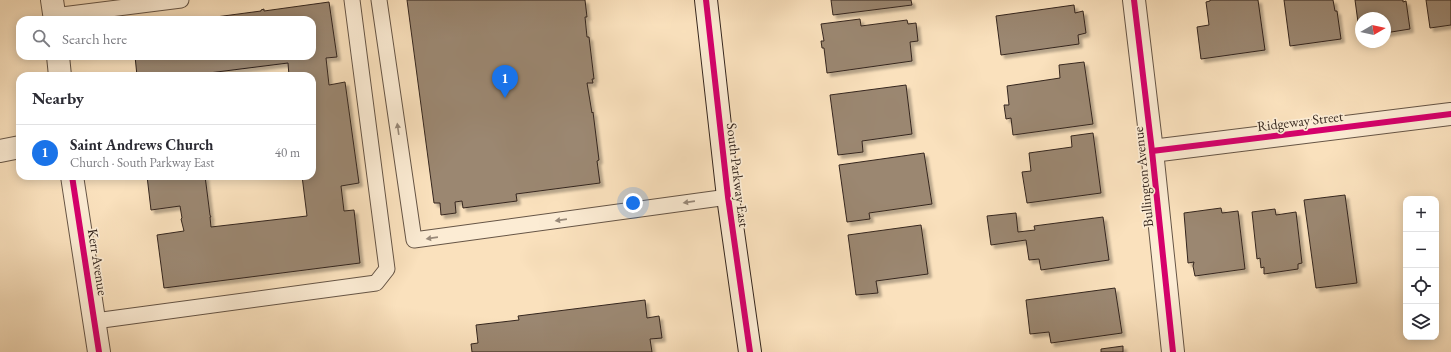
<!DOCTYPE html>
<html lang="en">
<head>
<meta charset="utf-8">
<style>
	body { margin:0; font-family:"EB Garamond",serif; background:#f7f7f7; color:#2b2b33 }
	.controls { position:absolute; right:12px; bottom:12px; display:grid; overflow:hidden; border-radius:8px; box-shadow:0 2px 10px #0003 }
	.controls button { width:36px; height:36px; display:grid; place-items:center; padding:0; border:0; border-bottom:1px solid #e1e1e2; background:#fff; color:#2b2b33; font:20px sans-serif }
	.compass { position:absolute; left:1355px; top:12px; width:36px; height:36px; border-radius:50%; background:#fff; box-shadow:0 2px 10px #0003; rotate:81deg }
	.you { position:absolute; left:633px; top:203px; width:14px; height:14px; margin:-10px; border:3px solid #fff; border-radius:50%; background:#1a73e8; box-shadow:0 0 0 6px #1a73e833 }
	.badge { display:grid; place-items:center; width:26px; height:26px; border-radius:50%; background:#1a73e8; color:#fff; font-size:13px; font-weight:700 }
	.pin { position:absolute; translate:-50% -33px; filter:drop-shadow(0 1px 2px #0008) }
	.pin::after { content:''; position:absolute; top:21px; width:14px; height:12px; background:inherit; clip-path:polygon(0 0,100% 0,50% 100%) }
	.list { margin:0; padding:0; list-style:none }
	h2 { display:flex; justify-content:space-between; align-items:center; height:52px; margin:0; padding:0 16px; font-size:17px }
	h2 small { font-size:13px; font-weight:400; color:#7c7c81 }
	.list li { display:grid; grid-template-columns:26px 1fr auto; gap:12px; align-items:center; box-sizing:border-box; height:56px; padding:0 16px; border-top:1px solid #e1e1e2 }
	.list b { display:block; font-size:15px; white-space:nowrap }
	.list p { margin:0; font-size:13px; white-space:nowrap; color:#7c7c81 }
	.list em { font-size:13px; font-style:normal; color:#7c7c81 }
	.icon { flex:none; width:22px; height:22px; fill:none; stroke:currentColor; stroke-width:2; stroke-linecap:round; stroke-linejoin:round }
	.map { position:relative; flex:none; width:1451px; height:352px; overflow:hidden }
	.search { position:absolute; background:#fff; box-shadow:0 2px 10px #0003; left:16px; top:16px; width:300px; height:44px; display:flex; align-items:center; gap:10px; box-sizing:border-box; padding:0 14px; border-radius:12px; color:#7c7c81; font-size:15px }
	.panel { position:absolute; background:#fff; box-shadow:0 2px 10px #0003; left:16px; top:72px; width:300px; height:108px; border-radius:12px }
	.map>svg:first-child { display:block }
	.building { fill:#9b8771; stroke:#35261e; filter:url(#shadow) }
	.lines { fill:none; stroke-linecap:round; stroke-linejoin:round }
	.service-casing { stroke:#665546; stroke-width:17 }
	.minor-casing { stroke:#665546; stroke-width:24 }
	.tertiary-casing { stroke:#665546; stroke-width:24 }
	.secondary-casing { stroke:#35261e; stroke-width:24 }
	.service { stroke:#fcecd4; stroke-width:15 }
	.minor { stroke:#fcecd4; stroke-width:22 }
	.tertiary { stroke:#fcecd4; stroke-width:22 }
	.secondary { stroke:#fcecd4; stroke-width:22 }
	.cycleway-casing { stroke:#fcecd4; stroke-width:8 }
	.cycleway { stroke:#d6006c; stroke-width:6 }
	.oneway { fill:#988979 }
	.labels { text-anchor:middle; stroke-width:3.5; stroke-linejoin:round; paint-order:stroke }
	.street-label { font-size:14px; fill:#35261e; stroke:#fcecd4 }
</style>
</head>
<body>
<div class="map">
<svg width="1451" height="352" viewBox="0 0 1451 352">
	<defs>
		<filter id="shadow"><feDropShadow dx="3.5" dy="3.5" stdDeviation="1" flood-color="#0004"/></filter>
	</defs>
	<rect width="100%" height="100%" fill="#fae1bd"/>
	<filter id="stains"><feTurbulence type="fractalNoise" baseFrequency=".005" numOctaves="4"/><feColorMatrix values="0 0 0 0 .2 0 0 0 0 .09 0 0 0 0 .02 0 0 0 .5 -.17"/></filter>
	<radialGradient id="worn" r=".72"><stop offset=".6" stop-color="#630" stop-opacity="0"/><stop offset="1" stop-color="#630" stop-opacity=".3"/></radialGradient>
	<!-- building -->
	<g class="building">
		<path d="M407 0H585L587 17H585L587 37H589L594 79H592L593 83H587L592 113 593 112 599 160 597 161 600 183 516 194 517 201 463 208 462 201 455 202 456 213 441 215 440 203H434Z"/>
		<path d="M831 0H911L912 5 833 15Z"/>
		<path d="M1210 0H1258L1265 50 1201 59 1197 27 1209 25 1206 2 1210 1Z"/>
		<path d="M1284 0H1333L1335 11H1337L1341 39 1290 46Z"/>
		<path d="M1355 0H1403V2L1406 1 1410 29 1385 33V34V18H1361L1360 37Z"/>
		<path d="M1426 0H1451V25L1430 28Z"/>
		<path d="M329 2 337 57 326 58 329 85 345 82 359 183 341 186 344 211 354 210 360 263 164 288 157 235 184 231 181 219 182 218 180 206 151 210 147 176H205L210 215 211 217H210L211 227 307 216 302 176H312V76H289L288 63 193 75V76H137L135 56H312V20H193L261 11V10L264 9V11Z"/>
		<path d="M1074 5 1075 13 1083 11 1086 33 1078 35 1079 44 1001 55 996 16Z"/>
		<path d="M860 19 861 26 907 20 908 24 916 23 918 41 910 42 912 61 827 73 824 48H822L821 41H824L821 24Z"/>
		<path d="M1084 62 1093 124 1013 135 1011 118 1006 119 1004 105H1009L1007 86 1060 78 1059 65Z"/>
		<path d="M906 85 912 134 862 141 863 152 838 155 830 95Z"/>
		<path d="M1093 133 1101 193 1027 203 1022 172 1031 171 1029 153 1072 147 1071 136Z"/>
		<path d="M924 153 932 204 869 213 870 219 847 222 839 165Z"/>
		<path d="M1345 195 1357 283 1316 288 1304 200Z"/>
		<path d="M1221 208 1222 213 1238 211 1245 269 1195 276 1193 266 1194 262 1188 263 1184 213Z"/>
		<path d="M1275 209 1276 215 1296 212 1302 263 1298 264V269L1264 274V267L1261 268 1260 258 1257 259 1252 212Z"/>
		<path d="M1016 213 1018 232 1035 230 1034 226 1103 217 1109 260 1041 270 1039 259 1029 260 1026 240 991 245 987 216Z"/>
		<path d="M921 225 928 274 876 281 878 293 856 295 848 235Z"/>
		<path d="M1115 288 1122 333 1051 343 1049 332 1030 334 1026 300Z"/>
		<path d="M645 300 647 318 659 316 662 338 650 339 652 352H472L471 344 478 343 476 325 519 320 518 316Z"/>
		<path d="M1123 346V352H1101V349Z"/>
	</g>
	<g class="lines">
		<defs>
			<g id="service">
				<path d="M379 0 414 240 728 197"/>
				<path d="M54 16 181 0"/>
				<path d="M95 321 376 283 387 269 352 0"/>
			</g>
			<g id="minor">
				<path d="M1134 0 1152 151 1173 352"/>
				<path d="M0 151 20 147"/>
				<path d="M1152 151 1451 114"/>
			</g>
			<g id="tertiary">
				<path d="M52 0 55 20"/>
				<path d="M58 56 60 76"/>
				<path d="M72 176 99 352"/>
			</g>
			<path id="secondary" d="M706 0 728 197 750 352"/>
		</defs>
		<!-- service casing -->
		<use href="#service" class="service-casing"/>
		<!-- minor casing -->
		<use href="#minor" class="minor-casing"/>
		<!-- tertiary casing -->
		<use href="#tertiary" class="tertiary-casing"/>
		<!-- secondary casing -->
		<use href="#secondary" class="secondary-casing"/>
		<!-- service -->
		<use href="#service" class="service"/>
		<!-- minor -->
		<use href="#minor" class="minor"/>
		<!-- tertiary -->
		<use href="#tertiary" class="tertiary"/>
		<!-- secondary -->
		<use href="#secondary" class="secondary"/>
		<defs>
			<g id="cycleway">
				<path d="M706 0 728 197 750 352"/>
				<path d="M1134 0 1152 151 1173 352"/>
				<path d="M1152 151 1451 114"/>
				<path d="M72 176 99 352"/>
			</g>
		</defs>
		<!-- cycleway casing -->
		<use href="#cycleway" class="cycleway-casing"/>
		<!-- cycleway -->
		<use href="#cycleway" class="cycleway"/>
	</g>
	<!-- one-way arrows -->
	<defs><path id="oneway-solid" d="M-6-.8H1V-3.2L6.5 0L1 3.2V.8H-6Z"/></defs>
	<g class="oneway">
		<use href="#oneway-solid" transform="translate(398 129) rotate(-98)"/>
		<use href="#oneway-solid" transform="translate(689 202) rotate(172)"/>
		<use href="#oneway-solid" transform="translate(561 220) rotate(172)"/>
		<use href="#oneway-solid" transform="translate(432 238) rotate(172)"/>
	</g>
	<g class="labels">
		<!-- street labels -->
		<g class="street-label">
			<text transform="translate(1300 121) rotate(-7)" y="5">Ridgeway Street</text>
			<text transform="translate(738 175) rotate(83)" y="5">South Parkway East</text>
			<text transform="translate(1143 177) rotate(-96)" y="5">Bullington Avenue</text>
			<text transform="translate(98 262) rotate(81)" y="5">Kerr Avenue</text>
		</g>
	</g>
	<rect width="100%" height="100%" filter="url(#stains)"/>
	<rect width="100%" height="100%" fill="url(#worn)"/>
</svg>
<div class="controls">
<button>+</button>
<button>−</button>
<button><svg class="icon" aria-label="locate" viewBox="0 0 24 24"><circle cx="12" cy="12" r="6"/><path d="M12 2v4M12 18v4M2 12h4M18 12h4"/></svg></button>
<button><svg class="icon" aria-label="layers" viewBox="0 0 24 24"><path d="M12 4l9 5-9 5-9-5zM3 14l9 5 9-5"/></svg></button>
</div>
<svg class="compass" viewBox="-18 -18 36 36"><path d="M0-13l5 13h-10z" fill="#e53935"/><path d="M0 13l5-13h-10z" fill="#7c7c81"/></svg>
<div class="you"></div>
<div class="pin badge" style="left:505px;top:98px">1</div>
<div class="search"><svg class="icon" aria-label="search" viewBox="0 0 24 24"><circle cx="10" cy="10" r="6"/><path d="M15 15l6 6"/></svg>Search here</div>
<section class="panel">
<h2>Nearby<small></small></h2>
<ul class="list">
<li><span class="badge">1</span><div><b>Saint Andrews Church</b><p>Church · South Parkway East</p></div><em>40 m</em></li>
</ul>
</section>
</div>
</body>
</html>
